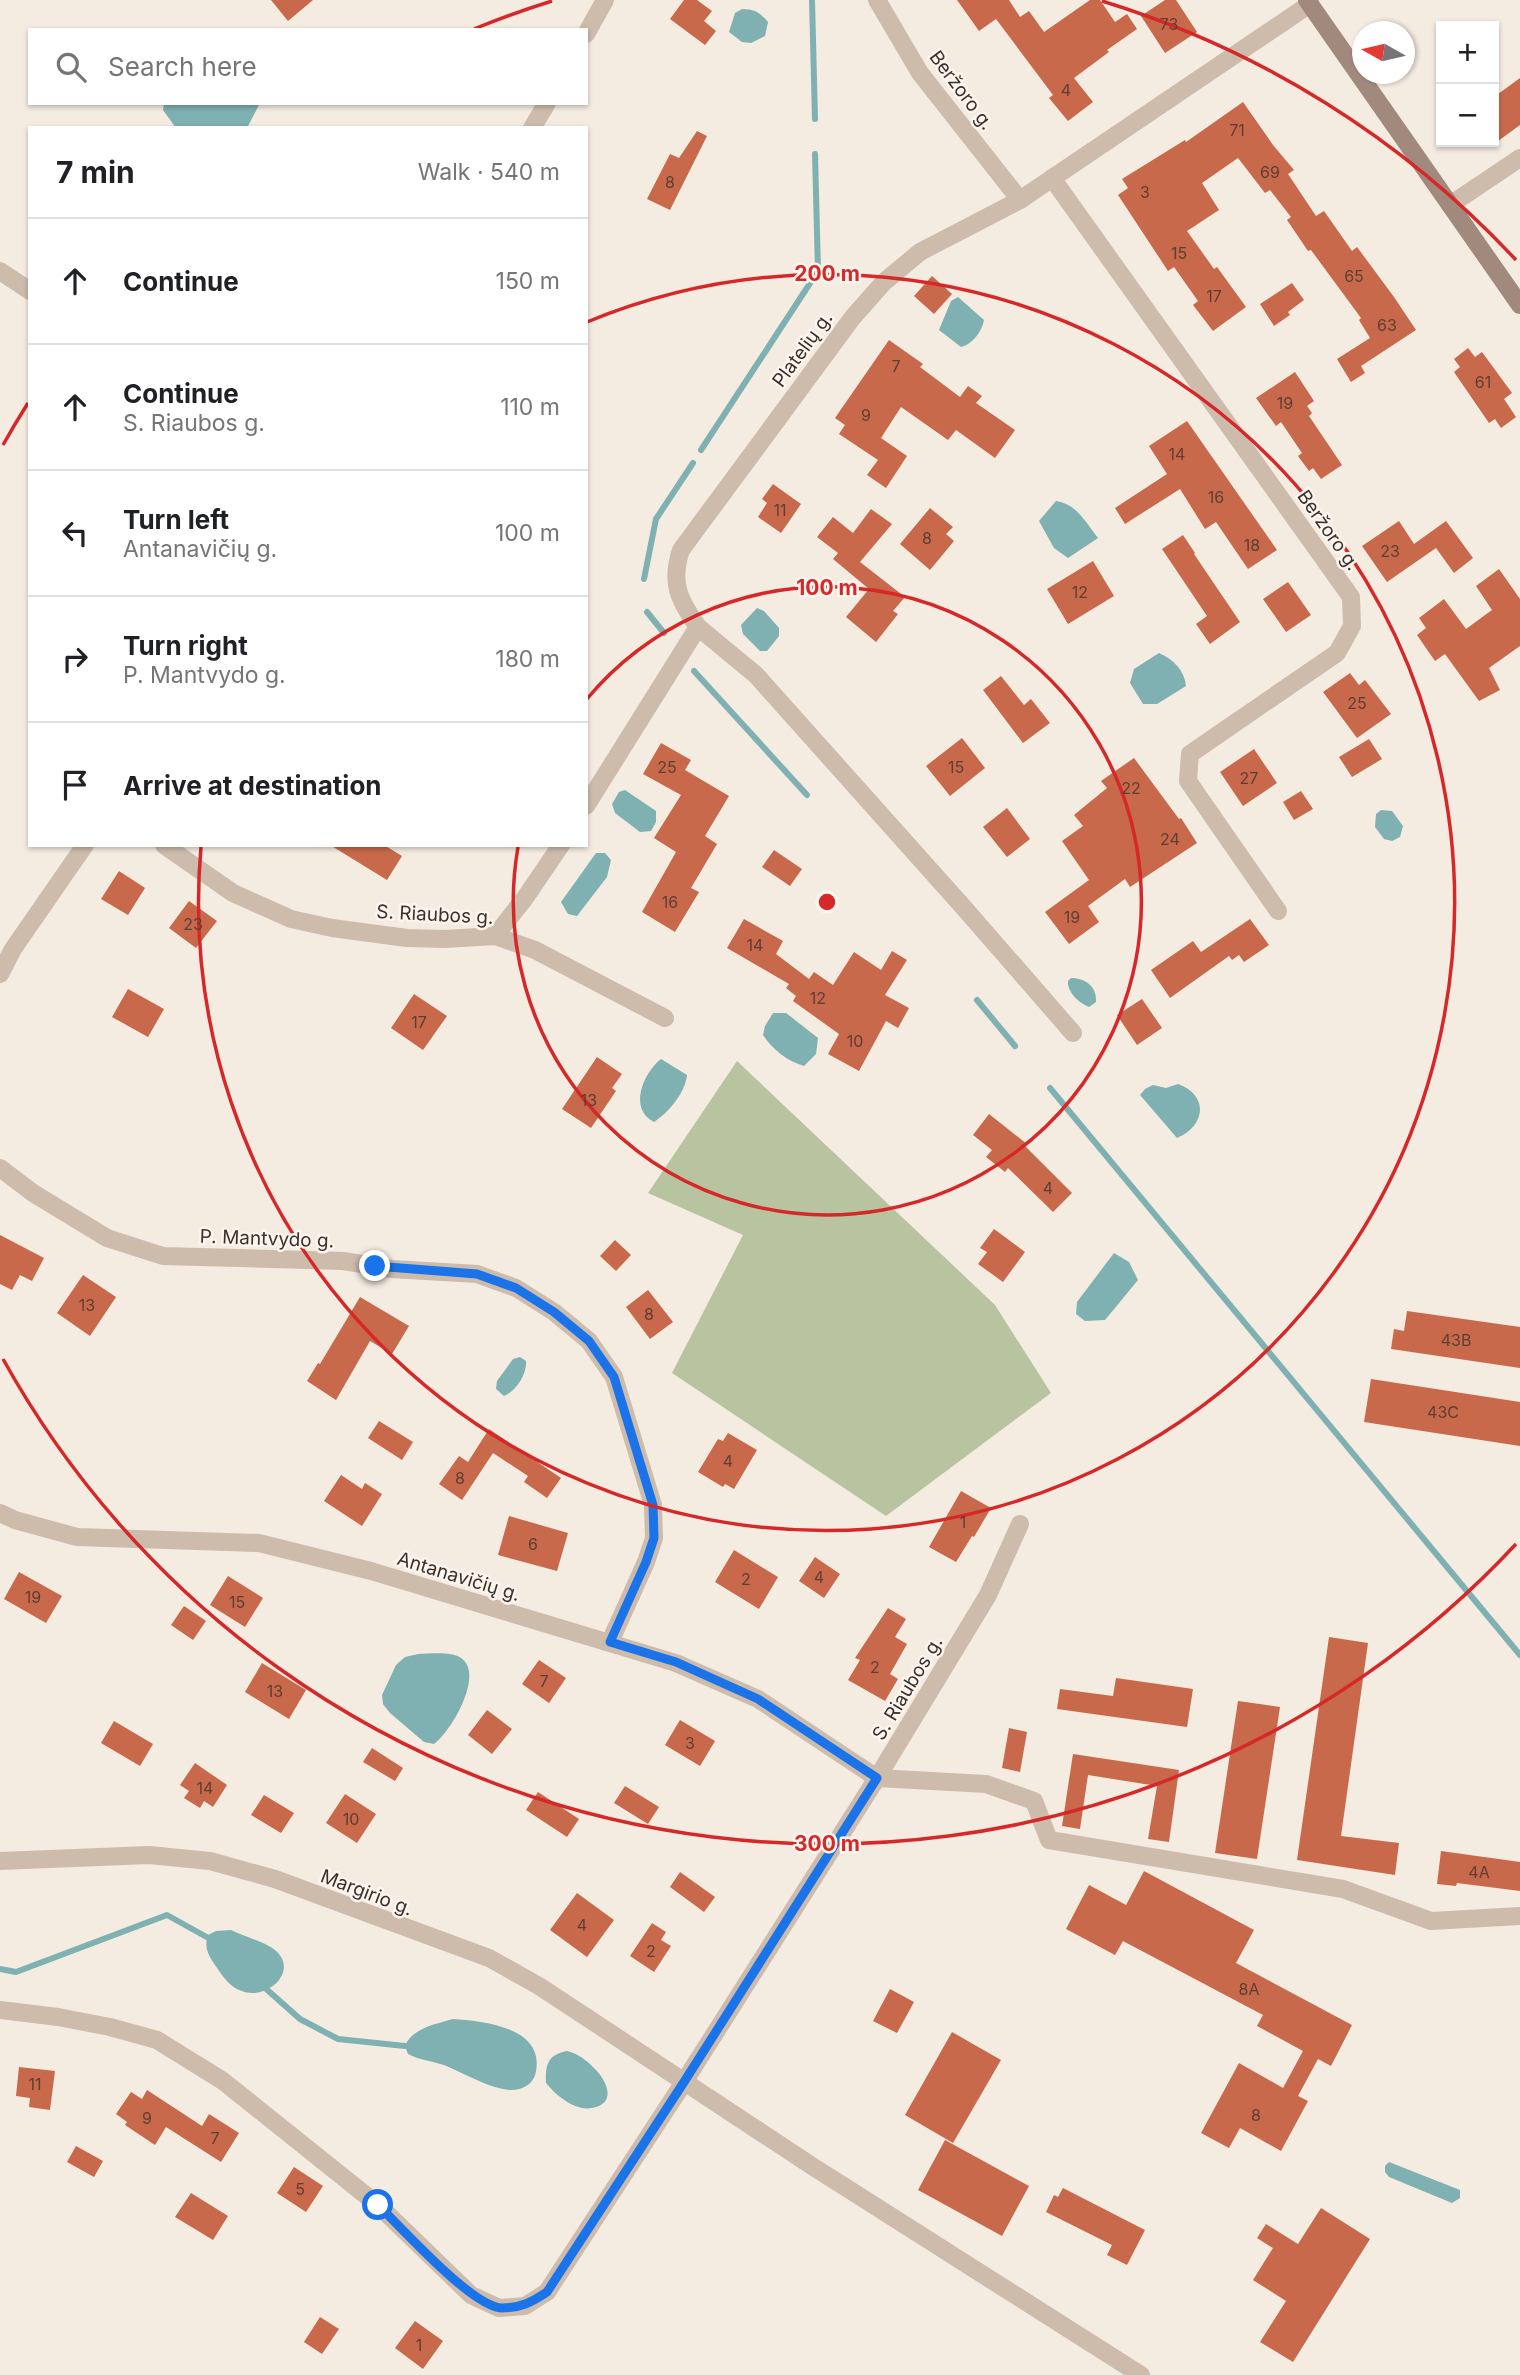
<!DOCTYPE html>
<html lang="en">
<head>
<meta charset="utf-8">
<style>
	body { margin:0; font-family:Inter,sans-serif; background:#f2f2f2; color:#202124 }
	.controls { position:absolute; right:21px; top:21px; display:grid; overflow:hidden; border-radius:0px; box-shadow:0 2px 5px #0004 }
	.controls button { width:63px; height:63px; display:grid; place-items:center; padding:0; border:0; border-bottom:2px solid #e0e0e0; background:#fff; color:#202124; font:35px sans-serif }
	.compass { position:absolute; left:1352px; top:21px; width:63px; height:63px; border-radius:50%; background:#fff; box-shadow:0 2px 5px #0004; rotate:278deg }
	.stop { position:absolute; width:21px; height:21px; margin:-16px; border:5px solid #1a73e8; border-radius:50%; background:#fff }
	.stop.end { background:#1a73e8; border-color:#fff; box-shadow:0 2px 7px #0008 }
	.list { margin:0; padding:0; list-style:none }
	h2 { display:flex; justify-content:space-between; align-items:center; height:91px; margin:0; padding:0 28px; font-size:30px }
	h2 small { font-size:23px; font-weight:400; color:#757577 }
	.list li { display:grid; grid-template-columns:46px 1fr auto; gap:21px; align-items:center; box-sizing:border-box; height:126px; padding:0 28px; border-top:2px solid #e0e0e0 }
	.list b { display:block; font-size:26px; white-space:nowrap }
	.list p { margin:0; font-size:23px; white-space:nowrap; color:#757577 }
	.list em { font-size:23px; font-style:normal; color:#757577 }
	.icon { flex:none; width:38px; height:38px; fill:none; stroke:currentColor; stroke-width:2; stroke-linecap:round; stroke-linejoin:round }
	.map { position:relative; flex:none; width:1520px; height:2375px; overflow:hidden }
	.search { position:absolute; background:#fff; box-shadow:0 2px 5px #0004; left:28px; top:28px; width:560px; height:77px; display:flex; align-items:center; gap:18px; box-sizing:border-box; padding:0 24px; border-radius:0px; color:#757577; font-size:26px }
	.panel { position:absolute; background:#fff; box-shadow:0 2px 5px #0004; left:28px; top:126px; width:560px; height:721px; border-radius:0px }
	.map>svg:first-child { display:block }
	.green { fill:#b8c4a0 }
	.water { fill:#7fb0b2 }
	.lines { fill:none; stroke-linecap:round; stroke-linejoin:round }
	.stream { stroke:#7fb0b2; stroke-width:6 }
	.building { fill:#c8694b }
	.minor { stroke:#cdbbac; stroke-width:18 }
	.secondary { stroke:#a18a7d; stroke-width:18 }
	.route { stroke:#1a73e8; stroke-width:9 }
	.ring { fill:none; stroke:#d62828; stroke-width:3.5 }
	.labels { text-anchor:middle; stroke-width:5; stroke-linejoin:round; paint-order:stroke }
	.number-label { font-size:16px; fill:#5e3e33 }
	.street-label { font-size:19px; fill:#3b302b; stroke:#fbf5ee }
	.centre { fill:#d62828; stroke:#fbf5ee; stroke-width:3.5 }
	.ring-label { font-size:21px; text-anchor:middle; font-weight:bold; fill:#d62828; stroke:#fbf5ee; stroke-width:5; stroke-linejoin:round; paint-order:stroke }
</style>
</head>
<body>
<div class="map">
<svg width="1520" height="2375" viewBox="0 0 1520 2375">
	<rect width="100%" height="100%" fill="#f4ebe1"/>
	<!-- green -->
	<path class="green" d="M737 1061 995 1305 1051 1393 886 1516 672 1373 743 1235 648 1193Z"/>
	<!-- water -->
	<g class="water">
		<path d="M742 9C755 9 760 13 768 22L765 36 751 43 742 42 729 32 735 13Z"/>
		<path d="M164 103H260L247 128H176L163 110Z"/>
		<path d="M958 297 984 320C982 331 973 344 961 347L939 330 951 301Z"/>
		<path d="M1056 501C1077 504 1086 523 1098 538L1068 558 1054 548 1039 521Z"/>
		<path d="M757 608 764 611 779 628V636L767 651H760L743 634 741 625Z"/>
		<path d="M1159 653C1174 660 1184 670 1186 686L1157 704H1143L1130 683 1134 669Z"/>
		<path d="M625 790 656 811V822L651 831 640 832 615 813 612 804 619 792Z"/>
		<path d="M1381 810 1392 811 1403 826 1400 837 1392 841 1384 839 1375 827 1376 814Z"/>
		<path d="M596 853H605L611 860 607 877 577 916 568 914 561 902Z"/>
		<path d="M1071 978C1086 978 1097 987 1096 1002L1089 1007C1079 1003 1067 992 1068 981Z"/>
		<path d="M773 1013H786L818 1038 816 1054 804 1066C787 1061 773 1050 763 1035L765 1026Z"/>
		<path d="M661 1059 687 1075C685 1093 669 1112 654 1122 628 1109 643 1073 661 1059Z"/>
		<path d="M1178 1084C1209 1095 1206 1126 1177 1138L1140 1095 1145 1089 1153 1085 1166 1088Z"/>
		<path d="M1114 1253 1129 1262 1138 1280 1105 1320 1085 1321 1076 1314 1077 1302Z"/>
		<path d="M520 1357 526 1361C527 1374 516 1391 504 1396L496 1389 497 1381 513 1359Z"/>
		<path d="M418 1654C431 1654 450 1651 461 1658 485 1674 451 1732 434 1744L424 1742 390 1713 383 1704 382 1695 396 1665 405 1657Z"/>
		<path d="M231 1930C243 1936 265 1942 275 1950 300 1971 267 2001 242 1991 229 1987 222 1975 215 1965 208 1955 204 1947 208 1935L216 1931Z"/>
		<path d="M453 2019C483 2021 544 2027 536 2071 535 2080 528 2087 519 2089 500 2095 462 2072 444 2065 432 2061 419 2060 408 2054L405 2046C412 2028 436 2024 453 2019Z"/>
		<path d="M567 2051C579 2054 586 2060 595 2069 604 2078 616 2098 599 2106 594 2108 588 2109 582 2108 568 2105 555 2094 546 2083 545 2064 548 2055 567 2051Z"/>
		<path d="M1389 2162 1460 2190V2198L1452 2203 1389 2177 1385 2172V2166Z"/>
	</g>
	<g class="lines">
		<!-- stream -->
		<g class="stream">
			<path d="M812 0 815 119"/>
			<path d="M701 450 818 271 815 154"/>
			<path d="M644 579 656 519 693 463"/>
			<path d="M647 612 664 633"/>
			<path d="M694 671 807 795"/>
			<path d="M977 1000 1015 1046"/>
			<path d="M1050 1088 1520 1655"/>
			<path d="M0 1969 16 1972 167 1915 212 1940"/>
			<path d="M264 1987 300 2019 338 2039 405 2046"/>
		</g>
	</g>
	<!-- building -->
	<g class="building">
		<path d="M271 0H313L288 21Z"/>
		<path d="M684 0H697L712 11 704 21 716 31 705 45 670 19Z"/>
		<path d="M957 0H1009L1020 17 1029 11 1044 32 1090 0H1100L1115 22 1127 14 1137 29 1107 50 1109 52 1074 78 1093 102 1068 121 1049 98 1053 95 996 19 979 31Z"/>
		<path d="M1165 0H1176L1197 32 1165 53 1141 16Z"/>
		<path d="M1520 78V125L1494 144V97Z"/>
		<path d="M1243 102 1273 145 1294 170 1288 174 1316 216 1324 211 1352 251 1357 247 1394 297 1416 330 1361 366 1365 373 1351 382 1337 359 1370 338 1359 320 1361 318 1311 250 1308 251 1287 220 1291 217 1270 190 1265 193 1238 158 1202 183 1219 210 1187 231 1214 269 1217 267 1246 307 1213 331 1193 305 1198 301 1174 267 1168 271 1118 195 1128 188 1122 179 1185 140 1186 142Z"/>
		<path d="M697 131 707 136 670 210 647 199 670 154 679 158Z"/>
		<path d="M932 276 952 294 934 314 914 296Z"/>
		<path d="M1292 283 1304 300 1288 312 1290 315 1274 326 1260 304Z"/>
		<path d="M889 340 923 364 920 367 960 397 968 386 982 396 976 403 1015 430 995 458 956 430 948 440 901 407 881 438 907 456 886 488 867 475 878 460 839 434 845 425 835 418Z"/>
		<path d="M1468 348 1475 357 1482 352 1512 393 1504 399 1516 417 1501 428 1495 419 1489 423 1454 372 1460 367 1454 359Z"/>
		<path d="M1295 372 1314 401 1307 406 1312 413 1309 416 1342 465 1321 479 1313 468 1309 471 1298 456 1302 453 1281 422 1276 426 1256 398Z"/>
		<path d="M1187 421 1277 550 1248 569 1216 522 1205 529 1180 489 1125 524 1115 508 1167 474 1149 446Z"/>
		<path d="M773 484 801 504 781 533 758 517 767 503 762 499Z"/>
		<path d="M930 508 953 527 946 534 954 541 930 570 900 544Z"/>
		<path d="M871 509 892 524 860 562 905 597 893 611 898 614 876 642 846 617 869 589 833 559 838 553 817 537 833 517 853 533Z"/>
		<path d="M1399 521 1414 544 1446 521 1473 558 1454 573 1436 548 1387 582 1362 546Z"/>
		<path d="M1183 535 1195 553 1194 554 1240 622 1210 644 1196 624 1207 616 1162 549Z"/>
		<path d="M1093 561 1114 596 1068 624 1047 589Z"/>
		<path d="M1499 569 1520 599V646L1489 668 1500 690 1479 701 1445 654 1435 661 1417 635 1426 628 1419 618 1444 599 1466 629 1492 610 1476 586Z"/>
		<path d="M1288 582 1311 615 1286 632 1263 599Z"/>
		<path d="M1350 673 1359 685 1365 680 1391 714 1357 738 1323 692Z"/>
		<path d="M1001 676 1024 705 1031 699 1050 723 1023 743 983 690Z"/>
		<path d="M962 738 985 768 950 796 926 766Z"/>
		<path d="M1369 739 1382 759 1352 777 1339 757Z"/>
		<path d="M661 743 691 760 685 770 729 796 705 836 717 844 691 888 699 892 675 932 642 912 676 852 654 838 681 795 643 774Z"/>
		<path d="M1254 749 1277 783 1243 806 1220 772Z"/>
		<path d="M1134 758 1179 819 1181 818 1197 843 1130 887 1125 879 1088 906 1099 922 1069 944 1045 912 1089 880 1062 841 1083 826 1074 815 1107 788 1101 781Z"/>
		<path d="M1301 791 1313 809 1294 820 1283 802Z"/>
		<path d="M1007 808 1030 839 1007 857 983 827Z"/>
		<path d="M330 845H384L402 856 387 880Z"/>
		<path d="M774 850 802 869 790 886 762 867Z"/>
		<path d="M119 871 145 888 128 915 101 899Z"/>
		<path d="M189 901 217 921 196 948 169 928Z"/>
		<path d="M744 919 783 941 776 954 809 979 814 972 833 985 854 952 881 970 892 951 907 960 885 995 909 1008 898 1028 886 1021 859 1071 828 1054 839 1034 793 1001 796 996 786 988 789 984 727 948Z"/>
		<path d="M1250 919 1269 945 1244 962 1239 955 1232 960 1229 956 1170 998 1151 970 1193 941 1201 952Z"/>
		<path d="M128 989 164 1009 148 1037 112 1017Z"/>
		<path d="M414 994 447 1016 423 1050 391 1028Z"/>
		<path d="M1142 999 1162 1028 1137 1045 1117 1015Z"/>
		<path d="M597 1057 622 1074 612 1088 616 1091 591 1128 562 1109Z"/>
		<path d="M989 1114 1027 1144 1025 1146 1072 1193 1053 1212 1008 1168 1005 1172 986 1157 992 1150 973 1135Z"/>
		<path d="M994 1229 1025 1252 1003 1282 978 1264 987 1252 980 1248Z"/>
		<path d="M0 1235 44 1258 32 1281 20 1275 12 1290 0 1284Z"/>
		<path d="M615 1240 631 1255 616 1271 600 1256Z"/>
		<path d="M83 1275 116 1297 90 1336 57 1313Z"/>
		<path d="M648 1290 673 1322 650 1339 626 1307Z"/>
		<path d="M360 1297 409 1326 392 1354 370 1341 336 1400 307 1381 318 1363 320 1364Z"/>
		<path d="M1407 1311 1520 1327V1368L1391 1349 1394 1329 1404 1331Z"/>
		<path d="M1371 1379 1520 1402V1446L1364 1422Z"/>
		<path d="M379 1421 413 1442 402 1460 368 1438Z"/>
		<path d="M489 1429 561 1478 547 1498 524 1482 528 1476 493 1453 462 1500 439 1484 459 1456 468 1462Z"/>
		<path d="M728 1433 757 1450 734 1489 725 1484 723 1487 698 1472 718 1439 723 1441Z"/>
		<path d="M341 1475 362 1489 365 1483 382 1494 362 1526 324 1501Z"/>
		<path d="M961 1491 991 1508 974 1537 972 1536 956 1562 929 1547Z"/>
		<path d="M509 1516 568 1533 557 1571 498 1555Z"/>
		<path d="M734 1550 778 1577 759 1609 715 1582Z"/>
		<path d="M815 1557 840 1574 824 1598 799 1581Z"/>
		<path d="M19 1572 62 1596 46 1623 4 1599Z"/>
		<path d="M228 1576 263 1598 245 1627 210 1605Z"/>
		<path d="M184 1606 206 1621 193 1640 171 1625Z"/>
		<path d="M888 1608 906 1619 895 1637 907 1644 890 1674 898 1679 885 1701 848 1680 860 1660 855 1658Z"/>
		<path d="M1329 1637 1368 1643 1341 1836 1399 1843 1395 1875 1297 1860Z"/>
		<path d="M539 1660 566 1678 549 1703 522 1684Z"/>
		<path d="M262 1663 306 1690 289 1719 245 1692Z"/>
		<path d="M1116 1678 1193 1689 1187 1727 1057 1709 1060 1689 1113 1696Z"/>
		<path d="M1238 1701 1280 1707 1257 1859 1215 1853Z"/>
		<path d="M487 1710 512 1729 492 1754 468 1735Z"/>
		<path d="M680 1720 715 1741 700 1766 665 1745Z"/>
		<path d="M114 1721 153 1744 140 1766 101 1743Z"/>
		<path d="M1009 1728 1027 1732 1020 1772 1002 1768Z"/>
		<path d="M372 1748 403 1768 395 1781 363 1762Z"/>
		<path d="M1073 1754 1179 1770 1169 1842 1148 1839 1157 1786 1088 1775 1080 1829 1062 1826Z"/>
		<path d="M195 1763 227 1785 213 1807 204 1801 200 1808 184 1798 189 1791 180 1785Z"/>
		<path d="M625 1786 659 1807 648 1824 614 1803Z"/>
		<path d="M538 1792 579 1819 567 1837 526 1810Z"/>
		<path d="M345 1794 376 1814 357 1843 326 1823Z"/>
		<path d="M264 1795 294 1813 281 1833 251 1815Z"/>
		<path d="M1441 1851 1520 1862V1891L1457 1883 1456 1886 1437 1884Z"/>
		<path d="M1144 1871 1254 1930 1236 1963 1352 2025 1331 2066 1318 2059 1298 2096 1308 2101 1281 2151 1240 2128 1229 2148 1201 2133 1239 2063 1283 2088 1303 2051 1257 2026 1263 2015 1123 1941 1115 1955 1066 1929 1089 1885 1126 1905Z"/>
		<path d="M680 1872 715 1897 704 1912 670 1887Z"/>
		<path d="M577 1893 614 1920 587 1957 550 1930Z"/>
		<path d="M652 1923 666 1932 661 1940 671 1946 654 1972 630 1956Z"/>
		<path d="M890 1989 914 2002 897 2033 873 2021Z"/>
		<path d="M952 2032 1001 2060 953 2143 905 2115Z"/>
		<path d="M19 2067 55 2071 50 2110 29 2107 30 2098 16 2096Z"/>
		<path d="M147 2090 202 2126 209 2114 239 2133 221 2162 166 2127 155 2145 125 2125 127 2122 116 2114 131 2092 142 2099Z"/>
		<path d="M945 2140 1029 2186 1002 2236 918 2190Z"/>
		<path d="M76 2146 103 2161 94 2177 67 2162Z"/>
		<path d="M294 2167 323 2186 306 2212 277 2193Z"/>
		<path d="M1063 2188 1145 2230 1127 2265 1107 2255 1112 2245 1046 2212 1054 2195 1058 2197Z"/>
		<path d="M191 2193 228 2216 213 2240 175 2217Z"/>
		<path d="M1321 2208 1370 2239 1293 2362 1260 2342 1286 2301 1253 2280 1273 2248 1257 2238 1266 2224 1298 2244Z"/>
		<path d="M320 2317 339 2329 322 2354 304 2342Z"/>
		<path d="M415 2321 443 2341 423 2369 395 2348Z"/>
	</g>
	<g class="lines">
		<!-- minor -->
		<g class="minor">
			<path d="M877 0 920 73 1020 200"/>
			<path d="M586 34 605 0"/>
			<path d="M532 128 547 103"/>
			<path d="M1052 178 1351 597 1352 626 1337 653 1190 754 1188 781 1278 911"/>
			<path d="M1450 205 1520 158"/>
			<path d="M0 271 30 291"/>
			<path d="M698 627 756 675 965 909 1073 1033"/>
			<path d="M586 806 698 627C679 600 670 583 681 550L853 317 884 282 920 252 1020 200 1310 4"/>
			<path d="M164 845 233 893 291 919 332 928 407 938 445 939 495 936 535 950 665 1018"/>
			<path d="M495 936 525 898 561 845"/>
			<path d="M0 974 13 949 85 845"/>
			<path d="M0 1168 33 1193 107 1238 163 1256 343 1261 392 1269 477 1274 516 1288 554 1312 589 1341 614 1377 653 1505 654 1538 646 1562 610 1642"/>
			<path d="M0 1513 15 1520 77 1537 259 1543 371 1571 676 1663 758 1699 877 1778 986 1784 1034 1801 1049 1840 1343 1889 1431 1921 1520 1916"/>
			<path d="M0 1861 149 1855 210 1861 275 1879 489 1958 539 1986 812 2166 1141 2375"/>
			<path d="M0 2010 58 2017 110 2027 157 2040 223 2081 378 2205 471 2295 499 2308 525 2306 547 2292 684 2082 877 1778 988 1595 1020 1524"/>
		</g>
		<!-- secondary -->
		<path class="secondary" d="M1307 0 1520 305"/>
	</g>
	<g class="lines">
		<!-- route -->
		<path class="route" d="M375 1266 477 1274 516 1288 554 1312 589 1341 614 1377 653 1505 654 1538 646 1562 610 1642 676 1662 758 1699 877 1778 684 2082 547 2292C532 2302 521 2308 502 2308 472 2307 402 2228 378 2205"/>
	</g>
	<!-- distance rings -->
	<g class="ring">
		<path d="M586 700A314 314 0 1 1 518 847"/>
		<path d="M587 322A628 628 0 1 1 201 847"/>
		<path d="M1516 1544A942 942 0 0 1 3 1359M3 445A942 942 0 0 1 28 403M474 29A942 942 0 0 1 552 1M1102 1A942 942 0 0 1 1516 260"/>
	</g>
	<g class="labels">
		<!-- number labels -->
		<g class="number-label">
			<text x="1169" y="30">73</text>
			<text x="1066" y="96">4</text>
			<text x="1237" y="136">71</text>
			<text x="1270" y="178">69</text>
			<text x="670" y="188">8</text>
			<text x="1145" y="198">3</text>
			<text x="1179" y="259">15</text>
			<text x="1354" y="282">65</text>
			<text x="1214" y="302">17</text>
			<text x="1387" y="331">63</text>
			<text x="896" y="372">7</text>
			<text x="1483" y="388">61</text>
			<text x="1285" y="409">19</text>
			<text x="866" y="421">9</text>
			<text x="1177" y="460">14</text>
			<text x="1216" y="503">16</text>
			<text x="780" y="516">11</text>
			<text x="927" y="544">8</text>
			<text x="1252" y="551">18</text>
			<text x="1390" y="557">23</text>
			<text x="1080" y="598">12</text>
			<text x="1357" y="709">25</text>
			<text x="667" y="773">25</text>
			<text x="956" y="773">15</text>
			<text x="1249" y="784">27</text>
			<text x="1131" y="794">22</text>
			<text x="1170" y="845">24</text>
			<text x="670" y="908">16</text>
			<text x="1072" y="923">19</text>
			<text x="193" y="930">23</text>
			<text x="755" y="951">14</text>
			<text x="818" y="1004">12</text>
			<text x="419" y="1028">17</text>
			<text x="855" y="1047">10</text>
			<text x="589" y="1106">13</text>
			<text x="1048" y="1194">4</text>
			<text x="87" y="1311">13</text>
			<text x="649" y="1320">8</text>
			<text x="1456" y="1346">43B</text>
			<text x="1443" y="1418">43C</text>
			<text x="728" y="1467">4</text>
			<text x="460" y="1484">8</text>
			<text x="963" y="1528">1</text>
			<text x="533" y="1550">6</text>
			<text x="819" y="1583">4</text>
			<text x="746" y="1585">2</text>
			<text x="33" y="1603">19</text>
			<text x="237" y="1608">15</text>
			<text x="875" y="1673">2</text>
			<text x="544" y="1687">7</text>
			<text x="275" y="1697">13</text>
			<text x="690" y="1749">3</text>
			<text x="205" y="1794">14</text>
			<text x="351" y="1825">10</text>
			<text x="1479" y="1878">4A</text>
			<text x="582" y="1931">4</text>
			<text x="651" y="1957">2</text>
			<text x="1249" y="1995">8A</text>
			<text x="35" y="2090">11</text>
			<text x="1256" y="2121">8</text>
			<text x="147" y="2124">9</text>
			<text x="215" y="2144">7</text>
			<text x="300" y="2195">5</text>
			<text x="419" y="2351">1</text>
		</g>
		<!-- street labels -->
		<g class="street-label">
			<text transform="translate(962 90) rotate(53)" y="7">Beržoro g.</text>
			<text transform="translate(802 349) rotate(-54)" y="7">Platelių g.</text>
			<text transform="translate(1329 530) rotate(55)" y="7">Beržoro g.</text>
			<text transform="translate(435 914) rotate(3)" y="7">S. Riaubos g.</text>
			<text transform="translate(267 1238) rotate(2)" y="7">P. Mantvydo g.</text>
			<text transform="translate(459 1576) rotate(17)" y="7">Antanavičių g.</text>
			<text transform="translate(907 1688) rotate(-59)" y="7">S. Riaubos g.</text>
			<text transform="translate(367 1892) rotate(21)" y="7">Margirio g.</text>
		</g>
	</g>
	<circle cx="827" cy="902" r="10" class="centre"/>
	<g class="ring-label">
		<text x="827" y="281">200 m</text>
		<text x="827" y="595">100 m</text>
		<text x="827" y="1851">300 m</text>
	</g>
</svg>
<div class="controls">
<button>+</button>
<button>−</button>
</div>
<svg class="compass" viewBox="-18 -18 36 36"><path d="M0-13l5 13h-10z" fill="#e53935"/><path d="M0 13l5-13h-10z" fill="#757577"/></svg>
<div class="stop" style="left:378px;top:2205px"></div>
<div class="stop end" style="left:375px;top:1266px"></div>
<div class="search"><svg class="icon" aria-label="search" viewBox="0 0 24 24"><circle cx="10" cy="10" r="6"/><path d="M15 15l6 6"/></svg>Search here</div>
<section class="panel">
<h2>7 min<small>Walk · 540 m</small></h2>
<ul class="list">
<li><svg class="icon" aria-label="ahead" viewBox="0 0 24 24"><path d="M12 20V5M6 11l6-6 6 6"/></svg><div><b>Continue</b></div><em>150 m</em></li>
<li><svg class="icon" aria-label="ahead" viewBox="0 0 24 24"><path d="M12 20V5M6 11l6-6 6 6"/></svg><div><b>Continue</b><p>S. Riaubos g.</p></div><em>110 m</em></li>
<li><svg class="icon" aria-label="left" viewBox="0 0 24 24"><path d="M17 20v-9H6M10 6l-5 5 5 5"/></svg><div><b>Turn left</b><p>Antanavičių g.</p></div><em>100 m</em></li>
<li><svg class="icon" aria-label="right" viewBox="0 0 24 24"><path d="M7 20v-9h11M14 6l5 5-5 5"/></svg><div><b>Turn right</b><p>P. Mantvydo g.</p></div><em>180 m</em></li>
<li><svg class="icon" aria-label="arrive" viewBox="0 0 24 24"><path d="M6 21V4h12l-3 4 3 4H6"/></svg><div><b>Arrive at destination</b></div></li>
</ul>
</section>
</div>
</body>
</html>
